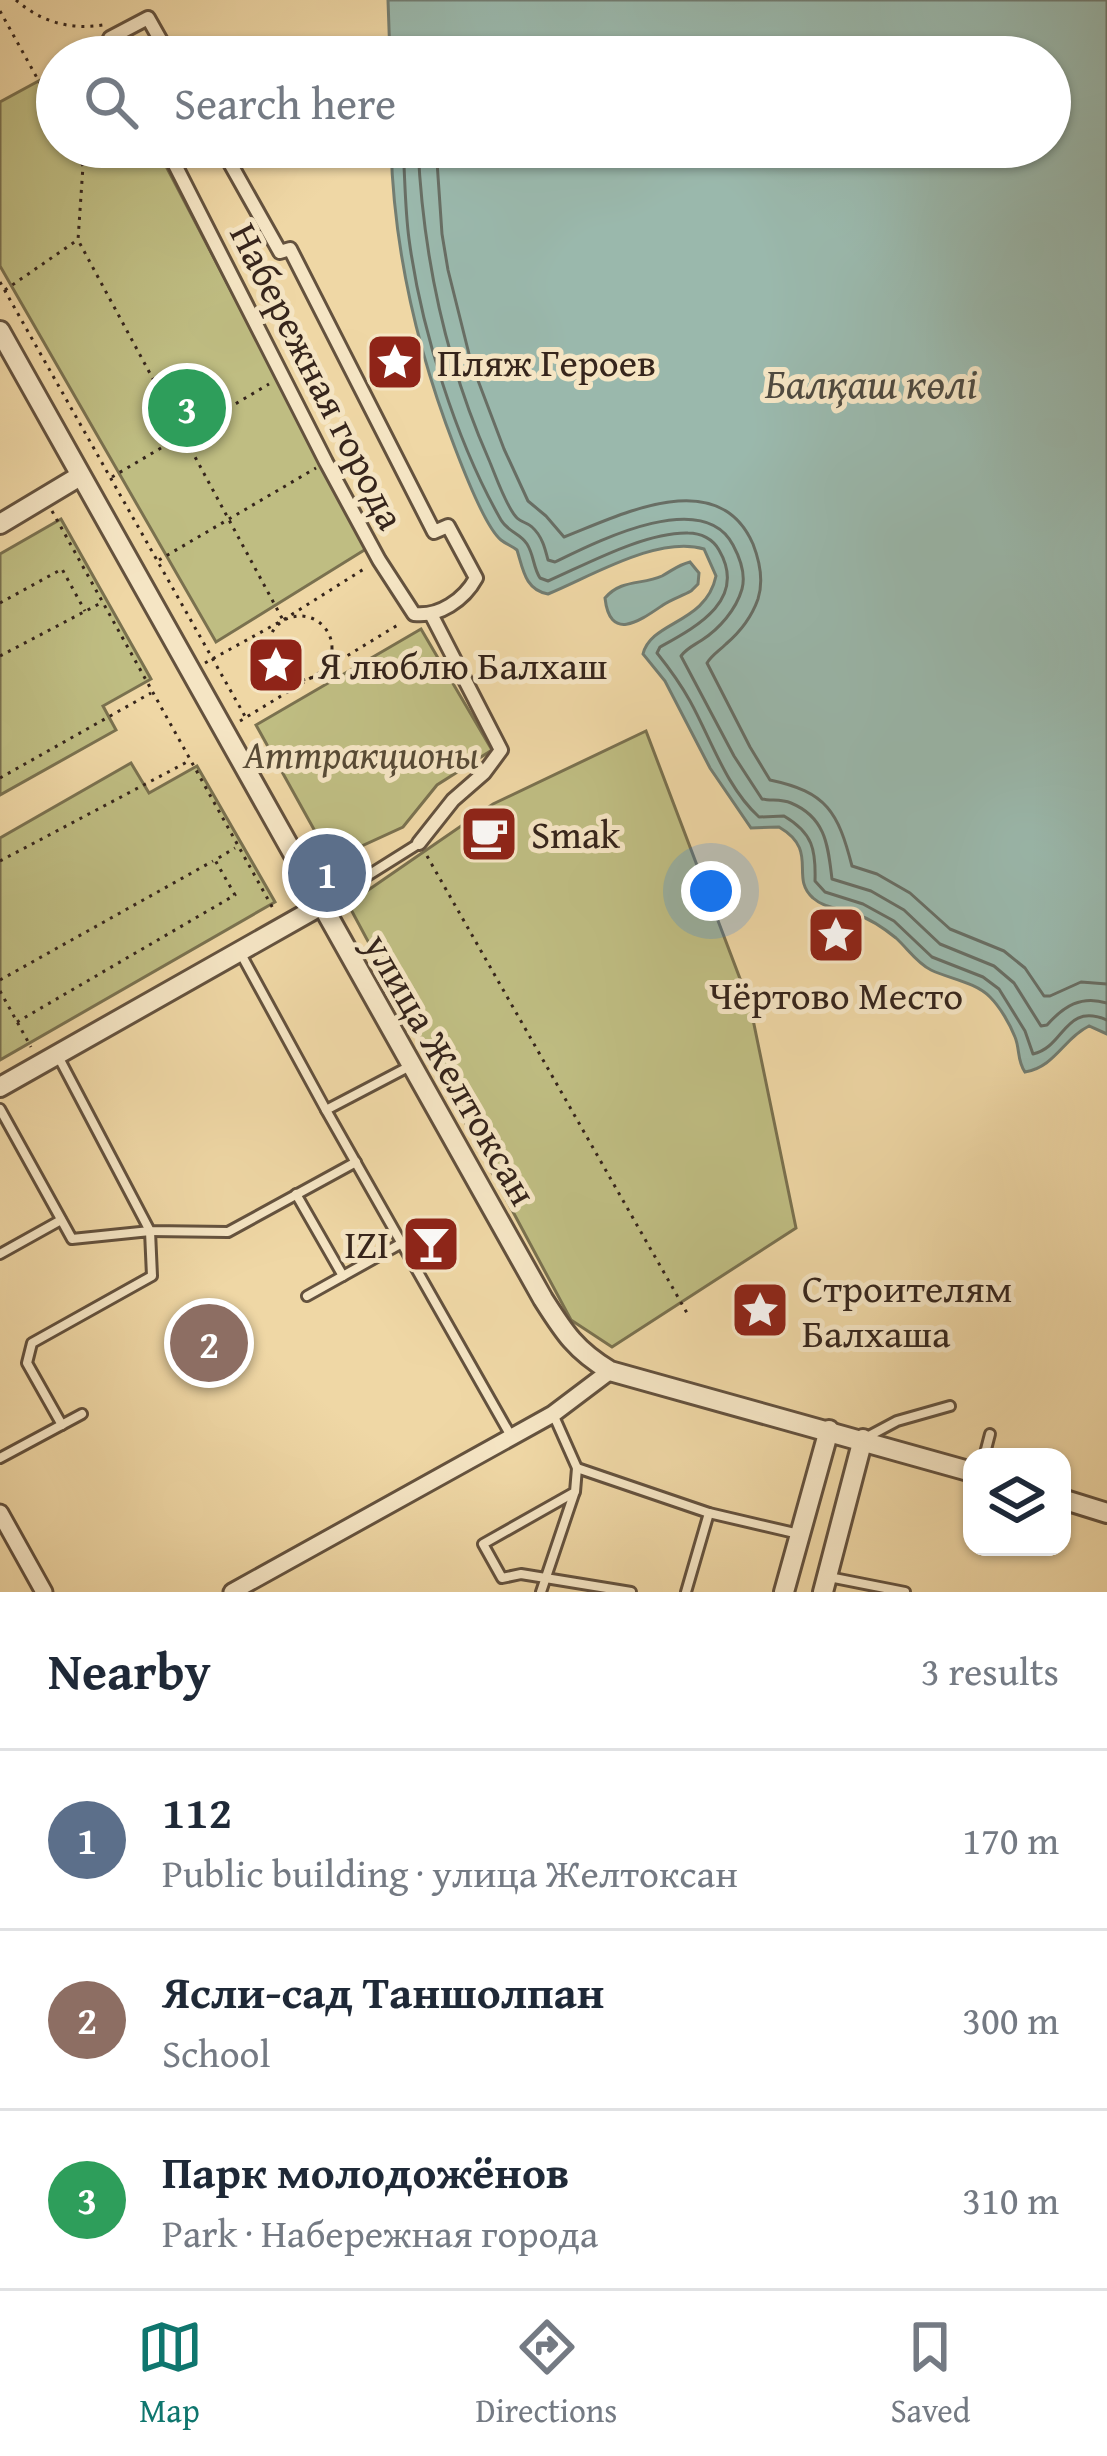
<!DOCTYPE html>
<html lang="en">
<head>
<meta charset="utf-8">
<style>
	body { margin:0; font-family:"Gentium Book Plus",serif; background:#f6f6f7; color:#1f2937 }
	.controls { position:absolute; right:36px; bottom:36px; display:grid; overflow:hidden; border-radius:24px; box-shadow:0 3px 9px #0004 }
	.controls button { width:108px; height:108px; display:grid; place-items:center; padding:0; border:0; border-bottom:3px solid #e0e1e3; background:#fff; color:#1f2937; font:60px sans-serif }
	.you { position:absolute; left:711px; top:891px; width:42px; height:42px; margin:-30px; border:9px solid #fff; border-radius:50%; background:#1a73e8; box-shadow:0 0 0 18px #1a73e833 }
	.badge { display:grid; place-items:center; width:78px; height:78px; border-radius:50%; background:#0f766e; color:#fff; font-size:39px; font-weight:700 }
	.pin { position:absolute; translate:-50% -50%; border:6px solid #fff; box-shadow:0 3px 12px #0006 }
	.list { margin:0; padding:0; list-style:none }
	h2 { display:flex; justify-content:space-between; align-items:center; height:156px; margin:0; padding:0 48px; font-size:51px }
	h2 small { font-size:39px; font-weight:400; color:#747a83 }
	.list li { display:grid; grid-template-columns:78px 1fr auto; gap:36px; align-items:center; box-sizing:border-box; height:180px; padding:0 48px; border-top:3px solid #e0e1e3 }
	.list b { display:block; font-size:45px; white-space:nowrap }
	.list p { margin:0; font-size:39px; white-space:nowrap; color:#747a83 }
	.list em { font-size:39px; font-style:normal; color:#747a83 }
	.icon { flex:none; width:66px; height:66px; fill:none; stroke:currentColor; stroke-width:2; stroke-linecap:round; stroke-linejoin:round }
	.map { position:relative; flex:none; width:1107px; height:1592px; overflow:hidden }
	.search { position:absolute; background:#fff; box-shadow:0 3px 9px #0004; left:36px; right:36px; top:36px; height:132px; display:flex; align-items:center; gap:30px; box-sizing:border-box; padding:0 42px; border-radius:66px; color:#747a83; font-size:45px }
	.sheet { height:696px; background:#fff }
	nav { display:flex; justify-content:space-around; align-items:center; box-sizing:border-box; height:168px; border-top:3px solid #e0e1e3; background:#fff; font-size:33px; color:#747a83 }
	nav a { display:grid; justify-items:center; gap:6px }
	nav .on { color:#0f766e }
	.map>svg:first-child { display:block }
	.green { fill:#bfbd82; stroke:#7a714f; stroke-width:3 }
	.water { fill:#9ab8ac; stroke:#727d72; stroke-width:3 }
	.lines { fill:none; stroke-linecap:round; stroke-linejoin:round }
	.shore { stroke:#686e64; stroke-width:3 }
	.service-casing { stroke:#64523e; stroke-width:14 }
	.pedestrian-casing { stroke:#64523e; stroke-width:18 }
	.minor-casing { stroke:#64523e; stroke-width:21 }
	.tertiary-casing { stroke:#64523e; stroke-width:24 }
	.path { stroke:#36251c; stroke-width:3; stroke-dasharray:3 6; stroke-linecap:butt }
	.service { stroke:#f5e5c4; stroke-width:8 }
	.pedestrian { stroke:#f5e5c4; stroke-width:12 }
	.minor { stroke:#f5e5c4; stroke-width:15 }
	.tertiary { stroke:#f5e5c4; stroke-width:18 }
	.labels { text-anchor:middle; stroke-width:10; stroke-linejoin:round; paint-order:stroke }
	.poi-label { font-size:39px; fill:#36251c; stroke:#f5e5c4; text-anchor:start }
	.street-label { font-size:39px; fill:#36251c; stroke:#f5e5c4 }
	.park-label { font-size:39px; font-style:italic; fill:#584b36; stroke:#f5e5c4 }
	.water-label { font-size:42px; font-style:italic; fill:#4f4a40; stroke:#f5e5c4 }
</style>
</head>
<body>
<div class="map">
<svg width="1107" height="1592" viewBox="0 0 1107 1592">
	<rect width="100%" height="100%" fill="#efd7a5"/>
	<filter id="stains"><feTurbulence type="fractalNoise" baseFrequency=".00167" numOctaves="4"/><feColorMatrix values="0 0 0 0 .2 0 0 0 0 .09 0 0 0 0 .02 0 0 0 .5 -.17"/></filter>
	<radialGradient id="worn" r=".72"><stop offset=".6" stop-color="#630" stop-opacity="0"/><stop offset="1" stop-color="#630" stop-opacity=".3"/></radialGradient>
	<!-- green -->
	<g class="green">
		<path d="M57 71V147H156L366 549 216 642 0 266V102Z"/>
		<path d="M61 519 151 679 103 706 116 730 0 795V554Z"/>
		<path d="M421 629 492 750 437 785 403 827 331 860 256 725Z"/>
		<path d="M646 731 750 1005 796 1228 612 1347 571 1320 348 904 493 804Z"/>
		<path d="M131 763 149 793 197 766 275 902 0 1060V838Z"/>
	</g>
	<!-- water -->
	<g class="water">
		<path d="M388 0H1107V1034L1089 1026C1064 1038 1055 1067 1025 1072 1017 1061 1020 1049 1015 1037 1010 1024 1000 1007 990 997 975 982 950 979 931 970 917 963 908 949 896 938 885 929 870 919 856 914 841 908 825 909 813 898 789 877 820 851 779 827L751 828 710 768 665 681 643 654C651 621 706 624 716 576L704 549C658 535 590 577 548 594 525 590 523 569 517 550 512 546 506 544 501 540 485 527 463 469 455 448 417 350 394 252 391 147H1050V57H390Z"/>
		<path d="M690 562 699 573 698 584 691 591C682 596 672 599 663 605 641 620 610 643 605 598 621 579 642 585 662 576 673 570 678 565 690 562Z"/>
	</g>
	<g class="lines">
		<!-- shore -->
		<g class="shore">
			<path d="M403 147C405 178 405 209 409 239 421 329 456 441 501 520 508 532 520 533 527 544 534 555 533 567 540 578L548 581C587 564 645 532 688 533 701 533 713 539 719 550 748 600 696 627 660 647L657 653C669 668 680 683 690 701 711 739 726 787 759 817L784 816C813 833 816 850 815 881L825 892 863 904 894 921 932 957 983 977 999 989 1025 1031 1033 1054C1065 1047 1064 1002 1107 1020"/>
			<path d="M418 147C423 256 445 360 489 460 495 474 506 507 517 518 521 522 528 523 532 527 542 536 545 548 548 560L555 562C596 542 703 487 733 545 740 558 746 574 742 589 736 610 719 629 702 640 693 646 687 648 681 656L734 756 762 799C771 801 781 799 791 803 827 818 828 848 832 879L871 891 904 910 940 944 994 966 1014 983 1041 1026 1047 1025C1064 1006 1081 995 1107 1003"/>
			<path d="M436 147 442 234 448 270 471 362 504 449 528 501 546 516 564 537C621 515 718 464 753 544 760 562 764 580 758 599 752 616 740 632 726 644 719 651 712 655 707 663L750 747 770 780C827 792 838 812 852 866L877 874 910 893 950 929 1004 951 1025 968 1044 996H1050L1081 982 1107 984"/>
		</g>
		<defs>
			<g id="service">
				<path d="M324 903 418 844"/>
				<path d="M241 954 326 1110"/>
				<path d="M59 1058 150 1231 228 1232 356 1162"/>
				<path d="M412 1065 326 1110 511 1436"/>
				<path d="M0 1109 72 1239 150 1231 152 1276 32 1343 27 1363 62 1425"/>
				<path d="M296 1194 343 1276"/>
				<path d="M0 1254 61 1220"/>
				<path d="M307 1296 402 1243"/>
				<path d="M553 1414 577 1468 575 1492 483 1544 502 1578 521 1574 631 1592"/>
				<path d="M867 1437 897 1421 950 1406"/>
				<path d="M984 1457 990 1434"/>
				<path d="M0 1458 82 1414"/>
				<path d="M577 1468 709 1513 799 1534"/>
				<path d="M829 1577 905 1592"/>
				<path d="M541 1592 574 1494"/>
				<path d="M686 1592 709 1513"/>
			</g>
			<g id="pedestrian">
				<path d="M120 57 110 38 148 18 170 57"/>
				<path d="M166 147 326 462 379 560 414 614C439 617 464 600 476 578L448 526 434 532 290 249 280 252 221 147"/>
				<path d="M419 843 453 800 484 773 501 750 432 616"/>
			</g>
			<g id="minor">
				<path d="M0 1513 44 1592"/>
				<path d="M232 1592 553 1414 610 1371"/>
			</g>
			<g id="tertiary">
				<path d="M0 331C179 655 363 976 543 1299 564 1332 575 1350 610 1371L972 1472"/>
				<path d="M0 524 80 476"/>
				<path d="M0 1087 320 906"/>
				<path d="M1062 1499 1107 1513"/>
				<path d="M784 1592 829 1430"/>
				<path d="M823 1592 863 1439"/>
			</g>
		</defs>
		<!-- service casing -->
		<use href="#service" class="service-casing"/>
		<!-- pedestrian casing -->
		<use href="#pedestrian" class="pedestrian-casing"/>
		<!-- minor casing -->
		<use href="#minor" class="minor-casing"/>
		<!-- tertiary casing -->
		<use href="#tertiary" class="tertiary-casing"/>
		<!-- path -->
		<g class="path">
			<path d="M16 0C41 22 70 30 103 25"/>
			<path d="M0 11 57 114"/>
			<path d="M74 147 83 166 78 240 283 620"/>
			<path d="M0 282 246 718"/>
			<path d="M5 290 76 241"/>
			<path d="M112 477 269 384"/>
			<path d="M52 511 275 912"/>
			<path d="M159 560 316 468"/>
			<path d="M0 603 62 569 85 611"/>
			<circle cx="300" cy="648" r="32"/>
			<path d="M0 656 99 604"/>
			<path d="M205 663 283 620 367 567"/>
			<path d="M240 721 401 623"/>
			<path d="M0 778 151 693"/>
			<path d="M427 856 687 1313"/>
			<path d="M0 861 189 761"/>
			<path d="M0 980 213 861"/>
			<path d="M0 991 31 1047"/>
			<path d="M17 1022 235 895 215 860 235 848"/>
		</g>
		<!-- service -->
		<use href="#service" class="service"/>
		<!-- pedestrian -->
		<use href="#pedestrian" class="pedestrian"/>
		<!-- minor -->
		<use href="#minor" class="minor"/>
		<!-- tertiary -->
		<use href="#tertiary" class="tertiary"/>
	</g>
	<!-- icons -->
	<defs>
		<symbol id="sight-square" viewBox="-11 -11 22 22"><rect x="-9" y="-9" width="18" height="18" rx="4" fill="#8f2418" stroke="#f5e5c4"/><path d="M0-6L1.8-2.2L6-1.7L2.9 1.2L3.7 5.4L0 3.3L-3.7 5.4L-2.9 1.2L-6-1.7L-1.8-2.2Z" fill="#fff"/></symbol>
		<symbol id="cafe-square" viewBox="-11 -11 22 22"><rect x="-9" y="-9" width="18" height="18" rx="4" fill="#8f2418" stroke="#f5e5c4"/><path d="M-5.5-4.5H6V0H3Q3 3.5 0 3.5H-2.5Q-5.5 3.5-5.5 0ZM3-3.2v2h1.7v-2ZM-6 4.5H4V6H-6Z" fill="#fff"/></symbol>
		<symbol id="bar-square" viewBox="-11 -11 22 22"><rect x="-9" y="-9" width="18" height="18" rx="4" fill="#8f2418" stroke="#f5e5c4"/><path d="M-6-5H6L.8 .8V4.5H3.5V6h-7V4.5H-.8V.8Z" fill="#fff"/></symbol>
	</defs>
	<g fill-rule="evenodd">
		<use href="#sight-square" x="362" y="329" width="66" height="66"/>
		<use href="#sight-square" x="243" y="632" width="66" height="66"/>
		<use href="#cafe-square" x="456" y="801" width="66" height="66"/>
		<use href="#sight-square" x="803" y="902" width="66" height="66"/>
		<use href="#bar-square" x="398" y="1211" width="66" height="66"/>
		<use href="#sight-square" x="727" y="1277" width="66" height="66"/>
	</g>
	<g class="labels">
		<!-- poi labels -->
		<g class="poi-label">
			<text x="437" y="376">Пляж Героев</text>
			<text x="318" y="679">Я люблю Балхаш</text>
			<text x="531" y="848">Smak</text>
			<text x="836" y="1009" text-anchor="middle">Чёртово Место</text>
			<text x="389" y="1258" text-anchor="end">IZI</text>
			<text x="802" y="1302">Строителям<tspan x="802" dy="45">Балхаша</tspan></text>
		</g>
		<!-- street labels -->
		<g class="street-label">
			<text transform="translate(318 376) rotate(63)" y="14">Набережная города</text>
			<text transform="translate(451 1069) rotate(60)" y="14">улица Желтоксан</text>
		</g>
		<!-- park labels -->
		<g class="park-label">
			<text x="361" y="768">Аттракционы</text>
		</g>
		<!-- water labels -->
		<g class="water-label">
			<text x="871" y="398">Балқаш көлі</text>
		</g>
	</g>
	<rect width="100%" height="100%" filter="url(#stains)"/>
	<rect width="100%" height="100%" fill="url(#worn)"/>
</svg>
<div class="controls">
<button><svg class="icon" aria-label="layers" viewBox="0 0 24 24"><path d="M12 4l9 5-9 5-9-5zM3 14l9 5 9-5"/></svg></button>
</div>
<div class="you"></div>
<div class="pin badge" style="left:327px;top:873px;background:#5c6f8a">1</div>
<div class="pin badge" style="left:209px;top:1343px;background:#8d6e63">2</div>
<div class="pin badge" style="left:187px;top:408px;background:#2e9e5b">3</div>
<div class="search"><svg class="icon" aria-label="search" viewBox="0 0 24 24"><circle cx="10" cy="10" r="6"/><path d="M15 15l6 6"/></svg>Search here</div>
</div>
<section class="sheet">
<h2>Nearby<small>3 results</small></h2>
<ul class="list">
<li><span class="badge" style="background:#5c6f8a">1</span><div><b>112</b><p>Public building · улица Желтоксан</p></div><em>170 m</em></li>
<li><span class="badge" style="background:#8d6e63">2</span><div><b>Ясли-сад Таншолпан</b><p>School</p></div><em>300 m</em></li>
<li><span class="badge" style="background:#2e9e5b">3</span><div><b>Парк молодожёнов</b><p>Park · Набережная города</p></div><em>310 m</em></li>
</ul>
</section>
<nav>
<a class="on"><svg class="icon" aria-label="map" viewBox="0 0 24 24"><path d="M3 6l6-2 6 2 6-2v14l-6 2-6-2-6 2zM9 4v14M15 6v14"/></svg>Map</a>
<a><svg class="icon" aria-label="directions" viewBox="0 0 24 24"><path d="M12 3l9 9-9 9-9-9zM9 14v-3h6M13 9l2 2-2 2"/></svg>Directions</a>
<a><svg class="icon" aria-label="saved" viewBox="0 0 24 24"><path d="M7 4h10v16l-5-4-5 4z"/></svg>Saved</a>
</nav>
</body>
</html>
